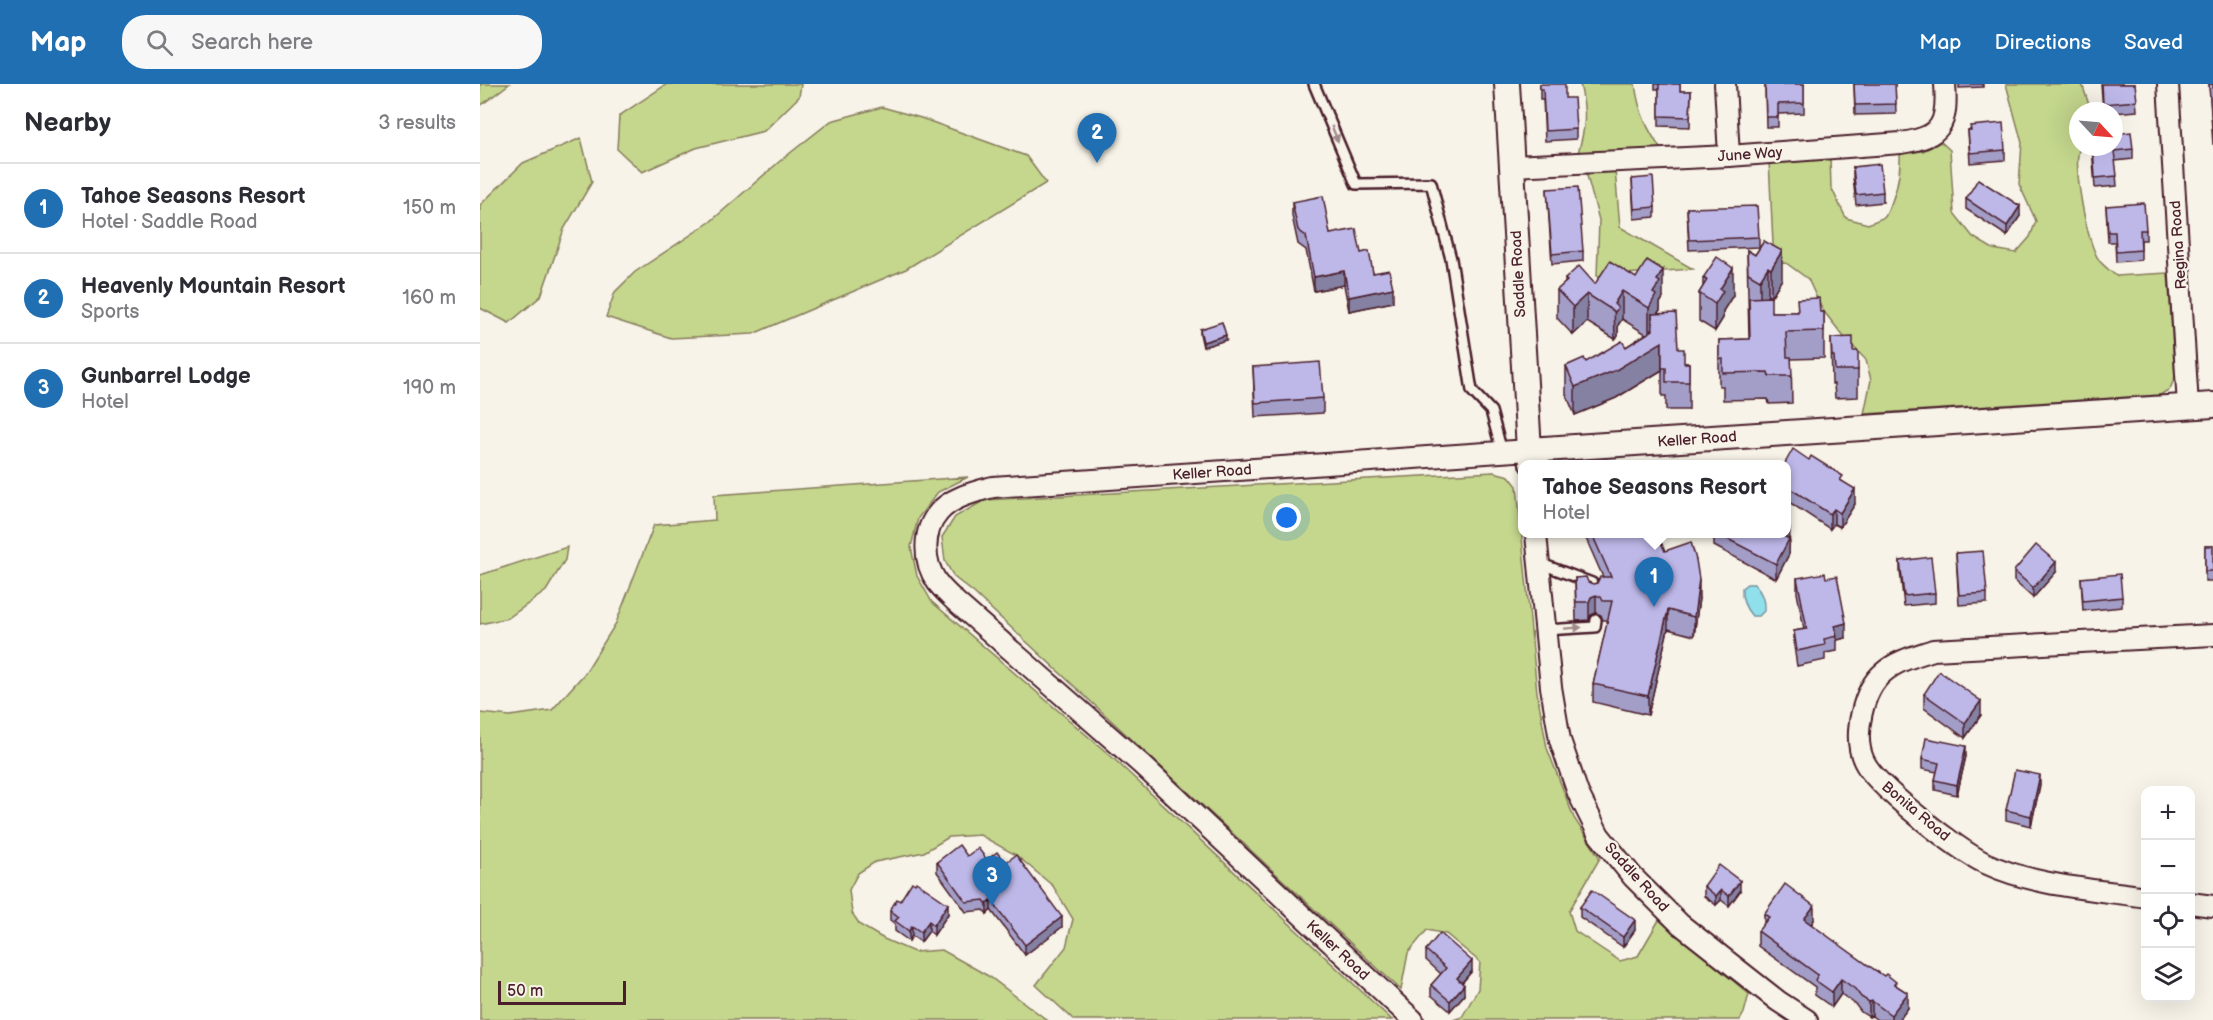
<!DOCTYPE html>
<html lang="en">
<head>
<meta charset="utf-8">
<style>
	body { margin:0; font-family:"Balsamiq Sans",sans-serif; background:#f7f7f7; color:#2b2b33 }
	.controls { position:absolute; right:18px; bottom:18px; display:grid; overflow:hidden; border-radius:12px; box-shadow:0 6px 24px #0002 }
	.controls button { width:54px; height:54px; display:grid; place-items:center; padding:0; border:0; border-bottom:2px solid #e1e1e2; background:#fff; color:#2b2b33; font:30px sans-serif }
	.compass { position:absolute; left:1589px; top:18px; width:54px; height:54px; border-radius:50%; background:#fff; box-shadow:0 6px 24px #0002; rotate:116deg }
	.scale { position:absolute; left:18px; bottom:15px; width:128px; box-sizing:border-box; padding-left:6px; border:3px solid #4a1f2b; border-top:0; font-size:16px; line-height:21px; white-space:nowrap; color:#4a1f2b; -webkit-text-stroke:4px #f7f3e8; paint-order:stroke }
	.you { position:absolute; left:807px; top:434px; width:21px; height:21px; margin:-15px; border:4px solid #fff; border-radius:50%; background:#1a73e8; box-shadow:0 0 0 9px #1a73e833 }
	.badge { display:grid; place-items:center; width:39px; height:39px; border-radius:50%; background:#1f6fb2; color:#fff; font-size:20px; font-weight:700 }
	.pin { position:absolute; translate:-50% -50px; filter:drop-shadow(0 2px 3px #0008) }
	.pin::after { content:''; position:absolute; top:32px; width:21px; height:18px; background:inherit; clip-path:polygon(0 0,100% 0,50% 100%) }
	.popup { position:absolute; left:1038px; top:376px; width:273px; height:78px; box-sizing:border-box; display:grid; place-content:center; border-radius:12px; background:#fff; filter:drop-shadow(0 2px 4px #0005); font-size:20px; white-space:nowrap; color:#7c7c81 }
	.popup b { font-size:22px; color:#2b2b33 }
	.popup::after { content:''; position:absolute; left:50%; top:100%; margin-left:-12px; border:12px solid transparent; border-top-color:#fff }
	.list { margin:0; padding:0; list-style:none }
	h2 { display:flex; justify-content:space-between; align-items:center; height:78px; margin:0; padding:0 24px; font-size:26px }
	h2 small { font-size:20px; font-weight:400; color:#7c7c81 }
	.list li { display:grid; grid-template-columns:39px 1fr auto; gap:18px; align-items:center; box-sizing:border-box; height:90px; padding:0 24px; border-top:2px solid #e1e1e2 }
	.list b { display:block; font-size:22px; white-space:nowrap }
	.list p { margin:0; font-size:20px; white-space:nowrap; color:#7c7c81 }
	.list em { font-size:20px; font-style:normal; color:#7c7c81 }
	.icon { flex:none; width:33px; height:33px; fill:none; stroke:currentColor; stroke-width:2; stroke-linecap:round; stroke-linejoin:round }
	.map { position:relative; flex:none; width:1733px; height:936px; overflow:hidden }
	header { display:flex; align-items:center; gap:36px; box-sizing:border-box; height:84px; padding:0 30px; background:#1f6fb2; color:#fff }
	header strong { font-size:28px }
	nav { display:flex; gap:33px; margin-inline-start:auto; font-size:21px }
	.search { width:420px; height:54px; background:#f7f7f7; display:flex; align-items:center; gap:15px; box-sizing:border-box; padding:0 21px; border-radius:24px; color:#7c7c81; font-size:22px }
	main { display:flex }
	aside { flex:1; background:#fff }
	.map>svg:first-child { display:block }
	.green { fill:#c4d78d; stroke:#877b5c; stroke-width:1.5 }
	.water { fill:#90e0ec; stroke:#74939f; stroke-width:1.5 }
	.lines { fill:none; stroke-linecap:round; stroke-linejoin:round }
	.service-casing { stroke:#4a1f2b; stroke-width:14 }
	.minor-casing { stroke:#4a1f2b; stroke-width:24 }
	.tertiary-casing { stroke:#4a1f2b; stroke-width:28 }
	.service { stroke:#f7f3e8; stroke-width:9 }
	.minor { stroke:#f7f3e8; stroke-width:20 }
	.tertiary { stroke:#f7f3e8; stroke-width:24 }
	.wall { fill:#a39ec8; stroke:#4a1f2b; stroke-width:1.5 }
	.shaded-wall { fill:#8581a3; stroke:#4a1f2b; stroke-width:1.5 }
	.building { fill:#beb8e9; stroke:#4a1f2b; stroke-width:1.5 }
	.oneway { fill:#a0898a }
	.labels { text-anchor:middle; stroke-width:5; stroke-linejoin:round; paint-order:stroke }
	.street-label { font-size:15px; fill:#4a1f2b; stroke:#f7f3e8 }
</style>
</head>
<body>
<header>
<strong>Map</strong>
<div class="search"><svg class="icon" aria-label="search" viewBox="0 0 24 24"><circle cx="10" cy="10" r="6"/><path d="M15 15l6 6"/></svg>Search here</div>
<nav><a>Map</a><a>Directions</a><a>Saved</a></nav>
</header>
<main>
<aside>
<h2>Nearby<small>3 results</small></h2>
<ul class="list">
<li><span class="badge">1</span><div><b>Tahoe Seasons Resort</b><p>Hotel · Saddle Road</p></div><em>150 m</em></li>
<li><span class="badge">2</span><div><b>Heavenly Mountain Resort</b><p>Sports</p></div><em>160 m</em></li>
<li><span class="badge">3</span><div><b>Gunbarrel Lodge</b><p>Hotel</p></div><em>190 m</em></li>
</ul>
</aside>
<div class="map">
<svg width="1733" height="936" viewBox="0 0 1733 936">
	<rect width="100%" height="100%" fill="#f7f3e8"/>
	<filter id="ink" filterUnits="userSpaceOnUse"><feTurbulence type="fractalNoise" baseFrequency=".0167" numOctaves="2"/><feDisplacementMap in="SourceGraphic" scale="12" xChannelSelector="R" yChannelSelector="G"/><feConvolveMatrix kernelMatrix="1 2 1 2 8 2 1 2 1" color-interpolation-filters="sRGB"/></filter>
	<g filter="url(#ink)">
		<!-- green -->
		<g class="green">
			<path d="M0 0H29L0 22Z"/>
			<path d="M187 0H321L319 13 284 47 216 64 162 88 137 65 139 32Z"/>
			<path d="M1100 0H1155C1159 30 1167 44 1183 69L1097 72C1106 44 1107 29 1100 0Z"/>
			<path d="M1526 0H1602L1611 27H1598V63H1600C1592 81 1607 160 1619 176 1623 182 1631 187 1636 192L1688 189 1695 293 1690 305 1680 311 1384 330 1391 296 1386 276 1364 253 1342 225 1328 195 1306 179 1294 180 1289 77 1350 73 1351 103 1366 134 1388 140 1405 133C1415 114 1421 91 1420 69L1443 67 1461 58 1470 66 1474 129 1493 153 1513 165 1536 169 1550 153 1556 137 1539 100 1542 59Z"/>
			<path d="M402 23 441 34 546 72 566 99 426 185 273 250 191 254 126 233 135 208 155 188 230 138 300 77 351 37Z"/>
			<path d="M101 54 112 98 84 145 61 212 29 239 0 224V121L43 79Z"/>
			<path d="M1135 86 1140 143 1213 185 1117 192 1119 136 1106 88Z"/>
			<path d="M1014 388 1029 392 1037 402 1057 608 1067 664 1094 734 1120 774 1089 827 1095 847 1140 877 1158 872 1179 836 1269 910 1264 929 1260 936H973L982 933 998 905 1000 878 966 850 947 846 928 869 921 906 494 509 474 493 465 477 462 453 475 433 505 416Z"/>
			<path d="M488 393 458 408 438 434 431 463 437 492 452 518 632 673 912 936H594L556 901 586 863 593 835 573 802 536 771 500 751 469 753 444 768 395 778 378 789 369 806 372 829 380 841 404 855 434 868 462 866 510 893 567 936H0V629L30 632 72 626 105 589 136 539 174 441 235 436 234 411Z"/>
			<path d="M87 463 85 476 66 507 28 534 0 540V491Z"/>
		</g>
		<!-- water -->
		<path class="water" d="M1267 500H1274C1281 507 1285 517 1284 527L1279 532H1272C1265 524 1261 515 1262 504Z"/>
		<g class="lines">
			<defs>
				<g id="service">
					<path d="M834 0 876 100 951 99 971 175 992 307 1011 327 1022 368"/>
					<path d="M1059 479 1112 499 1113 509"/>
					<path d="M1065 546 1115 543 1116 536"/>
				</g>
				<g id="minor">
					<path d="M1245 0 1249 72"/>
					<path d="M1688 0 1708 322"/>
					<path d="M1032 82 1249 72 1421 59C1462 53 1468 40 1465 0"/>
					<path d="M1056 450 1071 603 1080 656 1098 709 1119 751 1153 793 1200 840 1298 917 1327 936"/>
					<path d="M1666 813C1612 805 1554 802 1505 779 1478 766 1396 703 1384 677 1372 652 1383 605 1404 588 1418 576 1436 572 1453 566L1733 551"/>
					<path d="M1710 819 1733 822"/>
					<path d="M933 936 661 680 476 518C470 512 462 505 457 498 443 478 442 447 459 428 472 413 495 408 513 403L1049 366 1050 380"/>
				</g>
				<path id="tertiary" d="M1027 0 1049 366 1733 321"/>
			</defs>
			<!-- service casing -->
			<use href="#service" class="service-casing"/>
			<!-- minor casing -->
			<use href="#minor" class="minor-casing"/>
			<!-- tertiary casing -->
			<use href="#tertiary" class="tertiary-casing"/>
			<!-- service -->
			<use href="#service" class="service"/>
			<!-- minor -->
			<use href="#minor" class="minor"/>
			<!-- tertiary -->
			<use href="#tertiary" class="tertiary"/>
		</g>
		<!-- wall -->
		<g class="wall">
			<path d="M1060 0 1085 14 1096 45V55L1065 57 1063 15H1060Z"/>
			<path d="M1175 0H1200V7H1211L1210 43 1179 42V5H1175Z"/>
			<path d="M1285 0H1324V29L1298 30V43H1286Z"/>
			<path d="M1374 0H1415L1416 30 1375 31Z"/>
			<path d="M1479 0H1503V3L1479 4Z"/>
			<path d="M1621 0H1655L1657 27 1634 29V27H1623Z"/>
			<path d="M1729 0H1733V61Z"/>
			<path d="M1488 46H1490L1525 66V76L1490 79Z"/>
			<path d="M1612 63H1634L1653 65V75L1635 77 1637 102 1615 104Z"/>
			<path d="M1373 83 1403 108V118L1376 121 1373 93Z"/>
			<path d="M1152 95 1175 123V133L1154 135Z"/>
			<path d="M1067 105 1103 167V177L1072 180Z"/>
			<path d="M1486 115 1540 132 1527 152 1486 125Z"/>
			<path d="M812 118 850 150 881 169 893 189 913 218 869 227 864 201 834 207 826 166 818 160 812 132Z"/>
			<path d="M1626 122 1666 146V156H1661V176L1636 178 1635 158H1628Z"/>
			<path d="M1207 124 1279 153V163L1209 166Z"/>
			<path d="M1284 157 1302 195 1291 213 1288 211 1287 214 1291 228H1344V274L1311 275 1312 319 1289 320 1288 315 1243 316V302H1239V256L1269 255 1267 166 1275 171Z"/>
			<path d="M1223 194 1253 211 1243 227V234L1235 247 1219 237V209L1223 203Z"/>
			<path d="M1085 195 1183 214 1180 219V226L1177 230 1198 265 1204 279H1209V326H1186V312H1182V286L1136 314 1095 331 1086 310V282L1106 278 1146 263 1166 250 1142 235 1138 241V252L1135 255 1107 238 1093 251 1077 234V206L1085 199Z"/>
			<path d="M720 245 746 256 723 263 720 250Z"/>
			<path d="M1351 254 1373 267 1378 286V313L1355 314 1354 300H1352Z"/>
			<path d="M773 283 843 314V329L775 333Z"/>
			<path d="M1306 381 1363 398 1375 420 1360 443 1354 440 1350 445 1306 416Z"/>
			<path d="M1104 450H1177L1185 467 1219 514 1214 552 1188 545 1168 631 1113 618V600L1128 536H1123L1121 531 1116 529 1111 531 1109 536 1096 537 1095 494 1113 500 1117 499 1123 493Z"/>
			<path d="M1234 450H1306L1310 458 1309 460V470L1296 495 1234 462Z"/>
			<rect x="1725" y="462" width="8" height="35"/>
			<path d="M1476 469 1507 509V519L1479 521Z"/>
			<path d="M1420 477 1455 509V519L1424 522 1420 487Z"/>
			<path d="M1534 487 1576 488 1553 514 1534 497Z"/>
			<path d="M1317 494H1346L1366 554 1357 556V567L1345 569V576L1317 582 1314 562V547L1324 545 1317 509Z"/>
			<path d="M1601 494 1642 513V523L1603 527Z"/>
			<path d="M1444 610 1501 631 1485 654 1444 624Z"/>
			<path d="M1486 672 1477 711 1455 706V696L1457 688 1442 685V675Z"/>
			<path d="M1560 701 1551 742 1526 736V726Z"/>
			<path d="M487 772 525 779 582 843 545 871 511 826 507 830 504 826 486 828 457 788V778Z"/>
			<path d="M1224 802 1260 807 1249 822 1241 816 1236 821 1224 812Z"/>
			<path d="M420 817 468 830 454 851 449 847 441 858 432 852 429 857 415 847V840L410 836V826Z"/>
			<path d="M1100 823 1155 846 1143 863 1100 833Z"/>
			<path d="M1284 830 1334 836 1331 841 1416 901 1428 924 1419 936H1397L1392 932 1389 933 1381 928 1375 920 1361 910 1352 923 1335 911V903L1278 862V847L1284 840Z"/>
			<path d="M946 866 992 887 982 899 984 911 970 927 951 911V901L961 890 946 876Z"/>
		</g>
		<!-- shaded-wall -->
		<g class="shaded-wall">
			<path d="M1540 122V132L1527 152V142Z"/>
			<path d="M1302 167V195L1291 213V185Z"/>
			<path d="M1288 183V211L1280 224V196Z"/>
			<path d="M1253 184V211L1243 227V234L1235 247V220L1240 205Z"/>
			<path d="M1183 186V214L1180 219V226L1176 231 1172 230V245L1169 252V224L1177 196Z"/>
			<path d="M864 187V201L834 207V193Z"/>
			<path d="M913 204V218L869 227V213Z"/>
			<path d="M1142 207V235L1138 241V252L1135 255 1134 220Z"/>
			<path d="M1107 210V238L1093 251V223Z"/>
			<path d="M746 251V256L723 263V258Z"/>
			<path d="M1182 258V286L1136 314 1095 331V303Z"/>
			<path d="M1375 405V420L1360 443V429Z"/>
			<path d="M1354 425V440L1350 445V430Z"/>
			<path d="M1310 443 1309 470 1296 495V480L1305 453Z"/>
			<path d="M1576 478V488L1553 514V504Z"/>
			<path d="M1219 495V514L1214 552V533Z"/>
			<path d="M1116 511V529L1111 531 1109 536V518L1111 513Z"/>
			<path d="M1188 526V545L1168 631V612Z"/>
			<path d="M1366 539V554L1357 556 1355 542Z"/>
			<path d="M1501 617V631L1485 654V639Z"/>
			<path d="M1486 662V672L1477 711V701Z"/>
			<path d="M1560 691V701L1551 742V732Z"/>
			<path d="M1260 797V807L1249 822V812Z"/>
			<path d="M1241 806V816L1236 821V812Z"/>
			<path d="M511 816V826L507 830V820Z"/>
			<path d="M468 820V830L454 851V841Z"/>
			<path d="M1334 822V836L1324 850V835Z"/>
			<path d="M582 833V843L545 871V861Z"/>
			<path d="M1155 836V846L1143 863V853Z"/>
			<path d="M449 837V847L441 858V848Z"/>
			<path d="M432 842V852L429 857V847Z"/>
			<path d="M992 877V887L977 904V894Z"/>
			<path d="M1361 895V910L1352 923V908Z"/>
			<path d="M984 901V911L970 927V917Z"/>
			<path d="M1428 909V924L1419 936H1411V931Z"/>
			<path d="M1392 917V932L1389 933V918Z"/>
		</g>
		<!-- building -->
		<g class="building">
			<path d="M1060 0H1085V14H1094L1096 45 1065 47 1063 5H1060Z"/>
			<path d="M1179 0H1200V7H1211L1210 33 1179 32Z"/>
			<path d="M1285 0H1324V19L1298 20V33H1286Z"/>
			<path d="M1374 0H1415L1416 20 1375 21Z"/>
			<path d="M1622 0H1655L1657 17 1623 20Z"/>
			<path d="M1729 0H1733V51Z"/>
			<path d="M1523 39 1525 66 1490 69 1488 46H1491L1490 42Z"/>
			<path d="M1651 48 1653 65 1634 67 1637 92 1615 94 1613 63H1634V50Z"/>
			<path d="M1400 80 1403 108 1376 111 1373 83Z"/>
			<path d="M1173 93 1175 123 1154 125 1152 95Z"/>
			<path d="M1498 95 1540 122 1527 142 1486 115Z"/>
			<path d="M1098 103 1103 167 1072 170 1067 105Z"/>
			<path d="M843 112 850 150 876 145 881 169 889 167 893 189 909 186 913 204 869 213 864 187 834 193 826 152 818 146 812 118Z"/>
			<path d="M1664 119 1666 146H1660L1661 166 1636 168 1635 148H1628L1626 122Z"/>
			<path d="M1277 122 1279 153 1209 156 1207 124Z"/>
			<path d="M1284 157 1302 167 1291 185 1288 183 1280 196 1268 189 1267 166 1275 171Z"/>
			<path d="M1237 173 1253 184 1240 205 1243 207 1235 220 1219 209 1227 196 1223 194Z"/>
			<path d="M1167 176 1183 186 1177 196 1180 198 1173 209 1176 211 1169 224 1142 207 1134 220 1138 224 1135 228 1107 210 1093 223 1077 206 1087 197 1085 195 1099 182 1115 200 1130 177 1156 194Z"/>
			<path d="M1291 213V228H1318L1317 215 1339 214 1340 228H1344V247L1306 248 1307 273H1311L1312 292H1289L1288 288 1243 289V275H1239V256L1270 255 1269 214Z"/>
			<path d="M1196 229 1198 265H1204V279H1209V298H1186V284H1182V258L1136 286 1095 303 1086 282 1104 274 1106 278 1142 257 1146 263 1173 246 1172 230Z"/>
			<path d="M742 238 746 251 723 258 720 245Z"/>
			<path d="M1373 253V267H1378V286H1355L1354 272H1352L1351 254Z"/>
			<path d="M840 278 843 314 775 319 773 283Z"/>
			<path d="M1313 365 1329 376 1331 372 1363 392 1360 396 1375 405 1360 429 1354 425 1350 430 1306 402V381H1304Z"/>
			<path d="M1306 441 1310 443 1305 453 1309 455 1296 480 1238 450H1306Z"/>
			<path d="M1112 450H1177L1185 467 1211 458 1216 476 1219 495 1214 533 1188 526 1168 612 1113 600 1132 517H1123L1121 513 1116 511 1111 513 1109 518H1096L1095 494 1106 493 1108 498 1113 500 1117 499 1120 493H1131Z"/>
			<path d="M1556 461 1576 478 1553 504 1534 487Z"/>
			<rect x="1725" y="462" width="8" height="25"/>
			<path d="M1503 467 1507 509 1479 511 1476 469Z"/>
			<path d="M1451 473 1455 509 1424 512 1420 477Z"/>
			<path d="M1345 489 1346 494 1357 492 1366 539 1355 542 1357 552 1344 555 1345 561 1317 567 1314 547 1327 545 1317 494Z"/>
			<path d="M1640 490 1642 513 1603 517 1601 494Z"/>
			<path d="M1459 587 1501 617 1485 639 1444 610Z"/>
			<path d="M1446 654 1486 662 1477 701 1455 696 1459 679 1442 675Z"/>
			<path d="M1535 686 1560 691 1551 732 1526 726Z"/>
			<path d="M479 761 487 772 498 764 507 776 517 768 525 779 536 771 582 833 545 861 511 816 507 820 504 816 486 818 457 778Z"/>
			<path d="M1239 781 1260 797 1249 812 1241 806 1236 812 1224 802Z"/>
			<path d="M432 798 435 800 436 798 468 820 454 841 449 837 441 848 432 842 429 847 415 837 419 833 410 826 417 815 420 817Z"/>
			<path d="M1305 800 1334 822 1324 835 1389 882 1404 892 1406 890 1416 898 1414 900 1428 909 1411 931 1392 917 1389 918 1381 913 1375 905 1361 895 1352 908 1335 896 1338 891 1278 847 1289 833 1284 830Z"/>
			<path d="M1112 806 1155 836 1143 853 1100 823Z"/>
			<path d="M960 849 992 877 977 894 984 901 970 917 951 901 966 884 946 866Z"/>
		</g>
		<!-- one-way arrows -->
		<defs><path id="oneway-solid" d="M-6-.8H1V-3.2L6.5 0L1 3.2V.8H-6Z" transform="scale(1.5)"/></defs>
		<g class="oneway">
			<use href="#oneway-solid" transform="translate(855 50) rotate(67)"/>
			<use href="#oneway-solid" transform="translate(1093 544) rotate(-4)"/>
		</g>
	</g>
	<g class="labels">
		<!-- street labels -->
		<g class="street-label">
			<text transform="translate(1270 70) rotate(-4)" y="5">June Way</text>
			<text transform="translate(1698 161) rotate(-94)" y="5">Regina Road</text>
			<text transform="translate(1038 190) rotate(-93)" y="5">Saddle Road</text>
			<text transform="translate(1217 355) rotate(-4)" y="5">Keller Road</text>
			<text transform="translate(732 388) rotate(-4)" y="5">Keller Road</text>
			<text transform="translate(1436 727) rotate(40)" y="5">Bonita Road</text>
			<text transform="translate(1157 793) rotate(48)" y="5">Saddle Road</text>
			<text transform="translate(858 866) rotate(43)" y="5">Keller Road</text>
		</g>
	</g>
</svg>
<div class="controls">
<button>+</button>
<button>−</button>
<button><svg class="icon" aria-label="locate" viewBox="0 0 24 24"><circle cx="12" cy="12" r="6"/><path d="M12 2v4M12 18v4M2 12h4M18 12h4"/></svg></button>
<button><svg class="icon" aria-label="layers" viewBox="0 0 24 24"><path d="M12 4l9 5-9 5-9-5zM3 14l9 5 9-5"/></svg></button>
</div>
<svg class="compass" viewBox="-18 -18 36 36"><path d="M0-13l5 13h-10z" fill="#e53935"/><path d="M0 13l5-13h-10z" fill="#7c7c81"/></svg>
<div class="scale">50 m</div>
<div class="you"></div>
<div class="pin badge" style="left:1174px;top:523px">1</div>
<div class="popup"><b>Tahoe Seasons Resort</b>Hotel</div>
<div class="pin badge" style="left:617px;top:79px">2</div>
<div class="pin badge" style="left:512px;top:822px">3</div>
</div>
</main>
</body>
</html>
